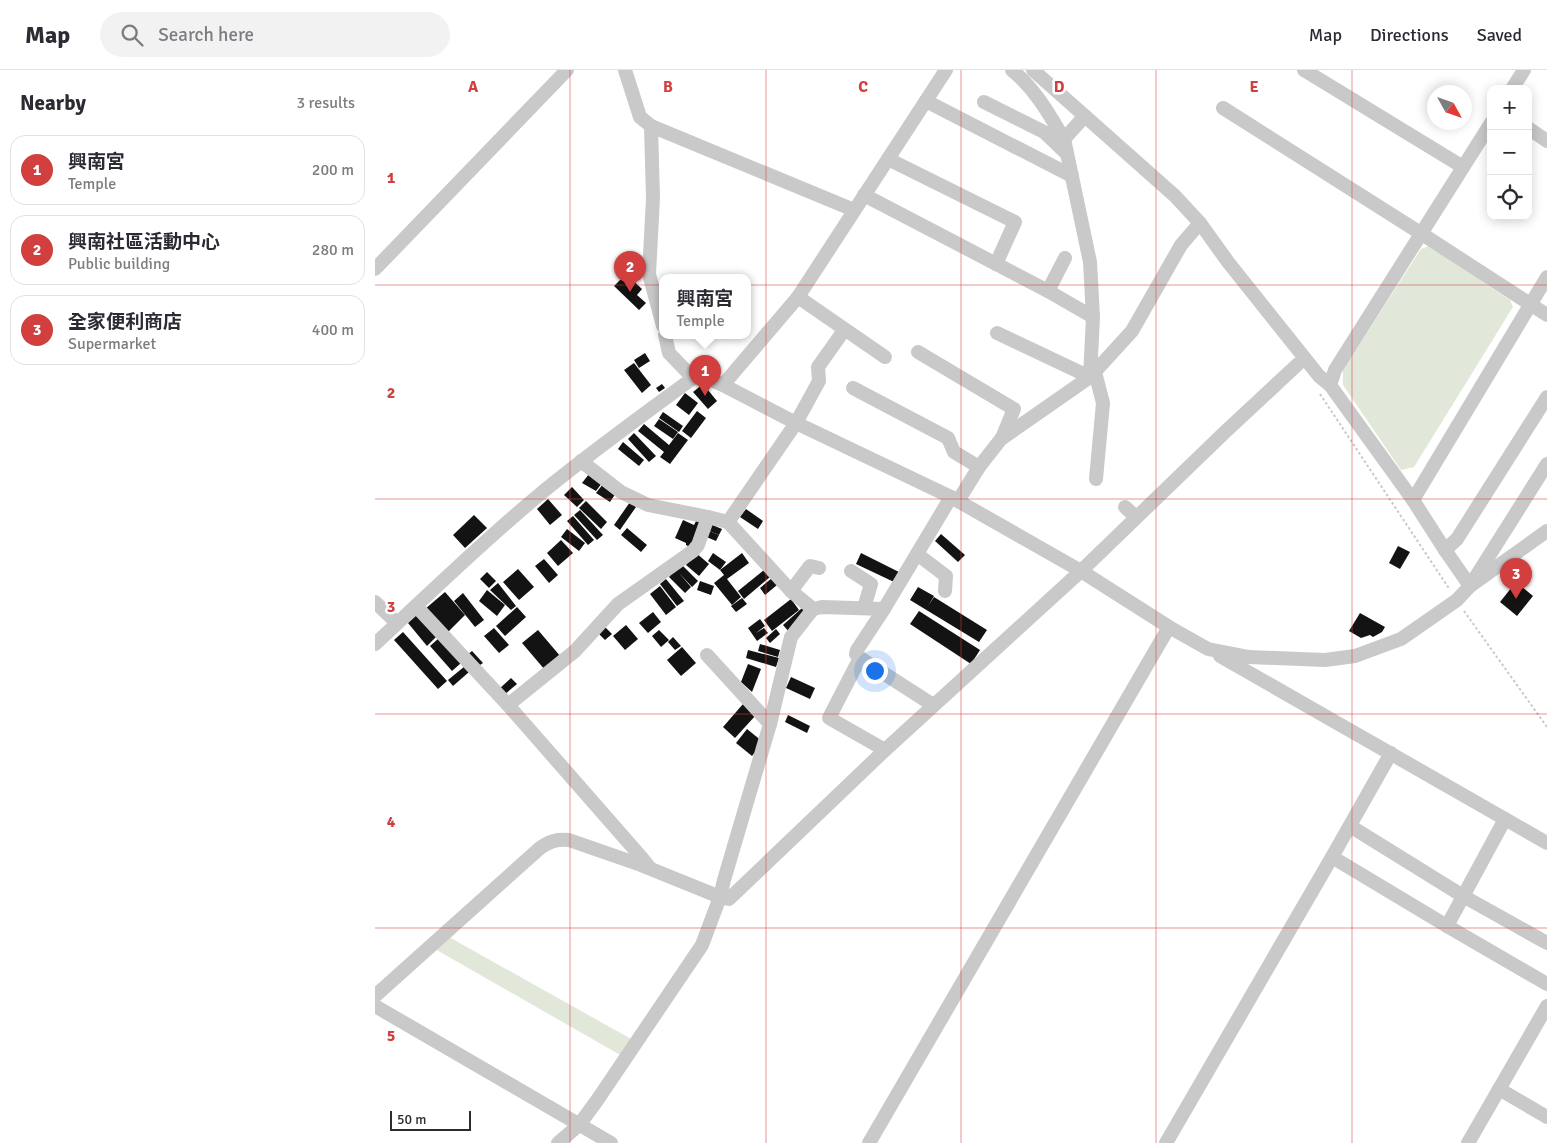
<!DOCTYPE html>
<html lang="en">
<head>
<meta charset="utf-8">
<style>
	body { margin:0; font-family:Signika,"Noto Sans TC",sans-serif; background:#f2f2f3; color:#2b2b33 }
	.controls { position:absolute; right:15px; top:15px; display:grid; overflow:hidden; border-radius:10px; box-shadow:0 2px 12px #0003 }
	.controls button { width:45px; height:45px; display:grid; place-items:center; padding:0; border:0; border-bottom:1px solid #e1e1e2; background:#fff; color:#2b2b33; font:25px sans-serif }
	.compass { position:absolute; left:1052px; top:15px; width:45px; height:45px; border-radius:50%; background:#fff; box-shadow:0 2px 12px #0003; rotate:130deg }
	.scale { position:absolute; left:15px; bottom:12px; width:81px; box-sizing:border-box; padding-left:5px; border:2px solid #2c2c2c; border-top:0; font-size:14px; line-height:18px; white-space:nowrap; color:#2c2c2c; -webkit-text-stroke:4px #fff; paint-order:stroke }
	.you { position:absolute; left:499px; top:600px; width:18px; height:18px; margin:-12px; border:4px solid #fff; border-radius:50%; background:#1a73e8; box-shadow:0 0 0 8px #1a73e833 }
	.badge { display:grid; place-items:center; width:32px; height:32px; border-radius:50%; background:#d13f3f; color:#fff; font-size:16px; font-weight:700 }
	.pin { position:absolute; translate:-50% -41px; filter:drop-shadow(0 1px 2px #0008) }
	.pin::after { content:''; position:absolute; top:26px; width:18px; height:15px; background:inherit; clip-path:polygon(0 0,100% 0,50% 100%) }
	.popup { position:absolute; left:284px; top:204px; width:92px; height:65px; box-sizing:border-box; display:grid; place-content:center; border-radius:10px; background:#fff; filter:drop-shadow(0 1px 4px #0005); font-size:16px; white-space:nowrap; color:#7c7c81 }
	.popup b { font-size:19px; color:#2b2b33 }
	.popup::after { content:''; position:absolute; left:50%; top:100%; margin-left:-10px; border:10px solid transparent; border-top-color:#fff }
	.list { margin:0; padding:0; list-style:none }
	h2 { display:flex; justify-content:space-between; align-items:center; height:65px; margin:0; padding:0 20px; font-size:21px }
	h2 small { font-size:16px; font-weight:400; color:#7c7c81 }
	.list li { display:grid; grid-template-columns:32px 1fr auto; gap:15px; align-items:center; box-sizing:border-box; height:70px; margin:0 10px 10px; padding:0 10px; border:1px solid #e1e1e2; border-radius:15px }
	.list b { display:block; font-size:19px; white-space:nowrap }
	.list p { margin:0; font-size:16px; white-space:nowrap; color:#7c7c81 }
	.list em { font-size:16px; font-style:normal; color:#7c7c81 }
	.icon { flex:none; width:28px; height:28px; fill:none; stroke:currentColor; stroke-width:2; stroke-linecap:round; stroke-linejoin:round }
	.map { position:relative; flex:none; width:1172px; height:1073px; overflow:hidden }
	header { display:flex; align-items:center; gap:30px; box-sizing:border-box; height:70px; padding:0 25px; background:#fff; border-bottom:1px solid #e1e1e2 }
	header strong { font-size:24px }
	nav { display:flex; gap:28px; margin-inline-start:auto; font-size:18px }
	.search { width:350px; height:45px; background:#f2f2f3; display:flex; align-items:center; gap:12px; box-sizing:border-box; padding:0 18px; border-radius:28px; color:#7c7c81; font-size:19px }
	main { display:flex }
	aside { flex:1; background:#fff }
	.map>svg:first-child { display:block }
	.green { fill:#e1e8da }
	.building { fill:#131313 }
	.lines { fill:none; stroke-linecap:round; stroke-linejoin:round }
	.path { stroke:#c9c9c9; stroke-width:2; stroke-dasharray:2.5 2.5; stroke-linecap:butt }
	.minor { stroke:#c9c9c9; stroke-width:14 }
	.grid { fill:none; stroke:#d13f3f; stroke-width:1; stroke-opacity:0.55 }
	.grid-label { font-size:16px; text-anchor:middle; font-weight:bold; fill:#d13f3f; stroke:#fff; stroke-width:5; stroke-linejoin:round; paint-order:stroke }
</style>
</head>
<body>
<header>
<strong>Map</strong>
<div class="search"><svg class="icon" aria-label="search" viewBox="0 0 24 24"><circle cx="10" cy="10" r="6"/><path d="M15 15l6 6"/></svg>Search here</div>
<nav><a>Map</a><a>Directions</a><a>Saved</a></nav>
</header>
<main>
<aside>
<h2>Nearby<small>3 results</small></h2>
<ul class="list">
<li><span class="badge">1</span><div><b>興南宮</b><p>Temple</p></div><em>200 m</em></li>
<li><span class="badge">2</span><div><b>興南社區活動中心</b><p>Public building</p></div><em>280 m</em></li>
<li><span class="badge">3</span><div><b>全家便利商店</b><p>Supermarket</p></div><em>400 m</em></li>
</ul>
</aside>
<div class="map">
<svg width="1172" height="1073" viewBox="0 0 1172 1073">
	<rect width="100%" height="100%" fill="#fff"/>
	<!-- green -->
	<g class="green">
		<path d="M1054 176 1135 230 1138 237 1039 397 1026 400 968 315V300L1046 179Z"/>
		<path d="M74 867 258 970 247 986 60 879Z"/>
	</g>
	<!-- building -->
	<g class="building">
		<path d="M251 204 267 219 262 225 271 233 264 240 239 216Z"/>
		<path d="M270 283 275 291 264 298 259 290Z"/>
		<path d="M259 293 276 315 267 323 249 300Z"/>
		<path d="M287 314 290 318 284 322 281 318Z"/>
		<path d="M328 314 342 331 333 339 318 322Z"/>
		<path d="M310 323 323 333 314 345 301 335Z"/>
		<path d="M322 341 331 348 316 368 307 361Z"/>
		<path d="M288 342 308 356 304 362 284 348Z"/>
		<path d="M284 349 303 362 298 369 279 356Z"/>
		<path d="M269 354 294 375 303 363 313 370 295 394 285 387 289 382 263 361Z"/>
		<path d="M259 363 281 386 274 392 253 369Z"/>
		<path d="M248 372 269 390 264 396 243 379Z"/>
		<path d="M214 404 227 413 221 421 207 413Z"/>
		<path d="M228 414 241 423 235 432 221 423Z"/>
		<path d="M197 417 209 430 202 437 189 425Z"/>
		<path d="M173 429 187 445 175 455 162 439Z"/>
		<path d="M211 431 232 452 226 459 204 438Z"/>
		<path d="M255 432 261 437 245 460 239 455Z"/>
		<path d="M371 439 388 451 383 459 365 447Z"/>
		<path d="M205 440 228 465 222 470 199 445Z"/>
		<path d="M99 445 112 458 90 478 78 465Z"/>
		<path d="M198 446 219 470 213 475 192 451Z"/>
		<path d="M322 449 329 452 317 478 311 475V473L300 468 308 450 319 455Z"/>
		<path d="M335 454 347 459 344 465 332 460Z"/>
		<path d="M252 458 272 475 266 482 246 465Z"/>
		<path d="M192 459 210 473 204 481 186 467Z"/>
		<path d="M332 460 344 465 341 471 329 466Z"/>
		<path d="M566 464 590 485 583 492 560 471Z"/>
		<path d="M186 470 198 483 183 496 172 483Z"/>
		<path d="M1023 476 1035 482 1025 499 1014 493Z"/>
		<path d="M321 483 334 494 324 506 311 495Z"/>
		<path d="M338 483 351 492 345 500 333 491Z"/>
		<path d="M367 483 374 493 352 509 366 527 357 535 339 513 349 505 345 500Z"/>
		<path d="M486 483 524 502 519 512 481 494Z"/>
		<path d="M169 489 183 505 174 513 160 496Z"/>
		<path d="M305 493 323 511 317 517 304 503 316 517 310 523 294 507Z"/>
		<path d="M143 499 159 517 144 530 128 512Z"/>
		<path d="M389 500 395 507 369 529 363 521Z"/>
		<path d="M112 502 121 511 114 518 105 509Z"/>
		<path d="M397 508 402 515 390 525 385 518Z"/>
		<path d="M291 509 309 531 302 536 285 514Z"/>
		<path d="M325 511 339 516 336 525 322 520Z"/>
		<path d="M1141 512 1158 526 1142 546 1125 532Z"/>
		<path d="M123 513 141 536 136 540 115 520Z"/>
		<path d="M285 516 301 537 291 545 275 524Z"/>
		<path d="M543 517 559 526 553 536 559 527 612 560 604 572 535 530Z"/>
		<path d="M112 520 130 535 122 546 104 531Z"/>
		<path d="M70 522 90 545 72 563 50 539Z"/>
		<path d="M88 523 109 550 100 557 79 531Z"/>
		<path d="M367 528 372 534 361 542 356 536Z"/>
		<path d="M416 529 424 540 397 561 389 550Z"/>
		<path d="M142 537 151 547 130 566 121 556Z"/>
		<path d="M427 538 432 543 415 563 408 555Z"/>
		<path d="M544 541 605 580 596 594 535 554Z"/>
		<path d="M278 542 286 552 273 563 264 553Z"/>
		<path d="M985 543 1010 557 1007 562 998 567 995 565 986 568 974 561Z"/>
		<path d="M43 544 62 566 52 576 33 553Z"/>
		<path d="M385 549 390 556 381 563 389 558 393 563 382 571 373 558Z"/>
		<path d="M228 555 237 564 230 570 222 562Z"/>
		<path d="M251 555 263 569 250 580 238 566Z"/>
		<path d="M119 558 134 575 124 583 109 566Z"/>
		<path d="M401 559 405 564 395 573 391 568Z"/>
		<path d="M163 560 186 587 170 600 147 573Z"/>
		<path d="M284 560 294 570 286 577 277 566Z"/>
		<path d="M28 562 72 611 63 619 19 570Z"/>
		<path d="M298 567 306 576 300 580 293 572Z"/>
		<path d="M64 568 86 593 77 601 55 576Z"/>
		<path d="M385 574 405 580 403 587 383 581Z"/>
		<path d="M307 577 321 593 306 606 292 590Z"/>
		<path d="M373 580 404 588 401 597 371 588Z"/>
		<path d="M97 581 108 593 102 597 92 585Z"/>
		<path d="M373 594 386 599 377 622 366 612Z"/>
		<path d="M90 596 94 602 78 616 73 610Z"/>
		<path d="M416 607 440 618 435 629 411 618Z"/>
		<path d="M136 608 142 614 129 625 124 619Z"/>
		<path d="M368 634 381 645 360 668 348 657Z"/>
		<path d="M413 645 435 656 432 663 410 652Z"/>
		<path d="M372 659 388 672 377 686 361 673Z"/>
	</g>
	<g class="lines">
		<!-- path -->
		<g class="path">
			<path d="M945 324 1075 520"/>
			<path d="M1089 541 1172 657"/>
		</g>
		<!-- minor -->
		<g class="minor">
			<path d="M250 0 265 47 276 56 479 140"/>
			<path d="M637 0C660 19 674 44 689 69"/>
			<path d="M658 0 800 126 825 153 853 192 944 306 955 315"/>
			<path d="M929 0 1088 97"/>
			<path d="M1137 19 1149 0"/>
			<path d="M551 31 697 106"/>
			<path d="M609 32 669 62 691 83"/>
			<path d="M848 38 1047 164 1172 245"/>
			<path d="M710 46 689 69 715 192 718 247"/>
			<path d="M1116 53 960 300 955 315 1038 430 1070 480 1095 516 1172 394"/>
			<path d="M276 56 278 128 274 204 288 256"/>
			<path d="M1153 58 1172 71"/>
			<path d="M513 89 640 152 621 194"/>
			<path d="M489 125 673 221 718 247 715 307 622 263"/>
			<path d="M0 199 192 0"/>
			<path d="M673 221 690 188"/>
			<path d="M423 227 510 287"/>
			<path d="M290 265 294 283 318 308"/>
			<path d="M543 282 639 339 627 368"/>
			<path d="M720 302 728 333 721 409"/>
			<path d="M348 315 423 227 571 0"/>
			<path d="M478 318 573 368 579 382 604 397"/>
			<path d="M206 391 246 422 273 435 333 447 353 452 416 521 438 539 447 537 509 539 576 427"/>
			<path d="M1038 430 1172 207"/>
			<path d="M583 431 604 397 626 369 715 307 757 261 806 175 825 153"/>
			<path d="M750 437 761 447"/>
			<path d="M353 452 421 353 444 311 443 297 465 266"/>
			<path d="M1070 480 1082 469 1172 327"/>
			<path d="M542 484 571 506 570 521"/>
			<path d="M476 501 496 514 489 538"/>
			<path d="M416 521 435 496 444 498"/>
			<path d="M0 532 22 553"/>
			<path d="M41 536 133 635"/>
			<path d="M509 539 482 580 481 584 485 588 454 648 510 680"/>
			<path d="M0 574C52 526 103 476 158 430 209 387 264 348 318 308L325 307 334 309 348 315 421 353 576 427 706 501 794 557 833 579 874 587 950 590 980 586 1026 569 1082 530 1095 516 1172 461"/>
			<path d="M332 585 395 654"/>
			<path d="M845 586 1172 773"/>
			<path d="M485 588 558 635"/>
			<path d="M975 756 1088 826 1172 873"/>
			<path d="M957 787 1072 856 1172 914"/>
			<path d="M275 798 267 788 133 635 200 581 243 534 318 481 323 475 333 447"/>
			<path d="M1072 856 1130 749"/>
			<path d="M0 926 165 778C175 771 182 769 194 770L266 795 345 827 354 829 510 680 706 501 850 362 923 294"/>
			<path d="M0 936 236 1073"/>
			<path d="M1124 1019 1172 1047"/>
			<path d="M183 1073 204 1055 223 1029 327 875 345 827 349 810 395 654 416 567 438 539"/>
			<path d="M494 1073 794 557"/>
			<path d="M791 1073 957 787 1016 683"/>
			<path d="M1093 1073 1172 936"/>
		</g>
	</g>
	<!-- grid -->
	<path class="grid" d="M195 0V1073M391 0V1073M586 0V1073M781 0V1073M977 0V1073M0 215H1172M0 429H1172M0 644H1172M0 858H1172"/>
	<g class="grid-label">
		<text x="98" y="22">A</text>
		<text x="293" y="22">B</text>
		<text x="488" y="22">C</text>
		<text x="684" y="22">D</text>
		<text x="879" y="22">E</text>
		<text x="16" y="113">1</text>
		<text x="16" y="328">2</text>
		<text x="16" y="542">3</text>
		<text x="16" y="757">4</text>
		<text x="16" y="971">5</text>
	</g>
</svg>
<div class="controls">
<button>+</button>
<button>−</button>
<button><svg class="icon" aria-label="locate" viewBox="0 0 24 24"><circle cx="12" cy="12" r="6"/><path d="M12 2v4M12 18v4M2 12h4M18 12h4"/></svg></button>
</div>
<svg class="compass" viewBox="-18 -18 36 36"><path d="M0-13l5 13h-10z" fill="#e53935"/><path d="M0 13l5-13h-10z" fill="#7c7c81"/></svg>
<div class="scale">50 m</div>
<div class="you"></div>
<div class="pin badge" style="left:330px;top:326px">1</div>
<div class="popup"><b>興南宮</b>Temple</div>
<div class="pin badge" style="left:255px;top:222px">2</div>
<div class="pin badge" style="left:1141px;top:529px">3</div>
</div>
</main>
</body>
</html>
